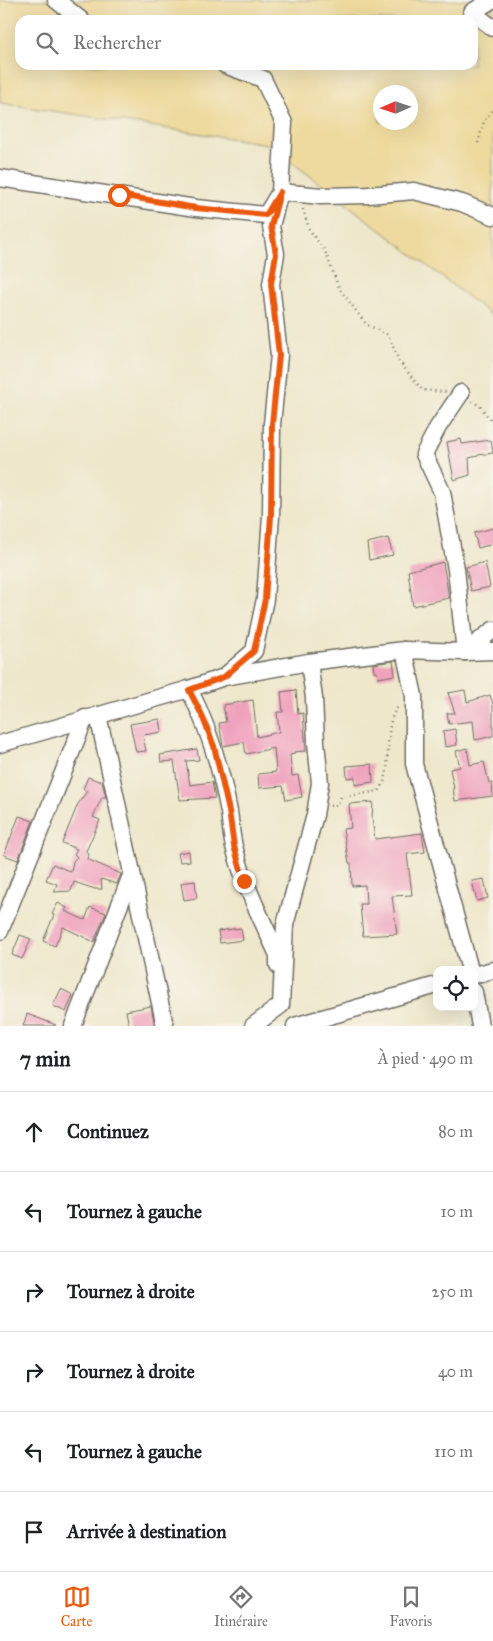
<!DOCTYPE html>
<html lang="fr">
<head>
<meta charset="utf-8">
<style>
	body { margin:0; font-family:"IM FELL Great Primer",serif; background:#f6f6f6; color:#202124 }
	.controls { position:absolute; right:15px; bottom:15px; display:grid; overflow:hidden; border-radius:10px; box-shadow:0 5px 20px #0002 }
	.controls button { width:45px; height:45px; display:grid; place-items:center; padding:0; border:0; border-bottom:1px solid #e0e0e0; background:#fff; color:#202124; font:25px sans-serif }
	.compass { position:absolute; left:373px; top:85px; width:45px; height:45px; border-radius:50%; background:#fff; box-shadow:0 5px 20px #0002; rotate:267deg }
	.stop { position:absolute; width:15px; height:15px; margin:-11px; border:4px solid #ea580c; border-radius:50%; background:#fff }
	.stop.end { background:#ea580c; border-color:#fff; box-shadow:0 1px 5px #0008 }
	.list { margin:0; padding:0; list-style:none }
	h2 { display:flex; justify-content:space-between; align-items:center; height:65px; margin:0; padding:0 20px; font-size:21px }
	h2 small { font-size:16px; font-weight:400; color:#757577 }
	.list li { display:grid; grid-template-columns:32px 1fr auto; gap:15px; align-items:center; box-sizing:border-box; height:80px; padding:0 20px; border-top:1px solid #e0e0e0 }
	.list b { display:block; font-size:19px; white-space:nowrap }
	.list em { font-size:16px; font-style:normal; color:#757577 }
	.icon { flex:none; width:28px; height:28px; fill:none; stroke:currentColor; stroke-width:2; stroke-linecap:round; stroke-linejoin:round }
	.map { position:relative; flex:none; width:493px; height:1026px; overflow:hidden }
	.search { position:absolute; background:#fff; box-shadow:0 5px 20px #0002; left:15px; right:15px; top:15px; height:55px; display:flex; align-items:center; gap:12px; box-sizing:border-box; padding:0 18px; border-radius:15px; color:#757577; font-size:19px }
	.sheet { height:545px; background:#fff }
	nav { display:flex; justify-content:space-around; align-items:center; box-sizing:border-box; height:70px; border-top:1px solid #e0e0e0; background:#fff; font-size:14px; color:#757577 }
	nav a { display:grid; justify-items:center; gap:2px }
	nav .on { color:#ea580c }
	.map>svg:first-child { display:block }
	.sand { fill:#eeda9e; stroke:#8c8264; fill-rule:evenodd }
	.building { fill:#f0a2bd }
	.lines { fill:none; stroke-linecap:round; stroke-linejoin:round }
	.minor-casing { stroke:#6f6d63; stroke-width:19 }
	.path { stroke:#6f6d63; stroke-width:2.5; stroke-dasharray:1 4; stroke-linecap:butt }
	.minor { stroke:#fff; stroke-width:16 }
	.route { stroke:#ea580c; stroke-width:6 }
</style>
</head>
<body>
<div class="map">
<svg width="493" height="1026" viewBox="0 0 493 1026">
	<rect width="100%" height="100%" fill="#f7f3e8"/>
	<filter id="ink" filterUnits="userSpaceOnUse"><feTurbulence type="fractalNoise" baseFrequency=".02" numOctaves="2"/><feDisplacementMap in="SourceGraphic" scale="10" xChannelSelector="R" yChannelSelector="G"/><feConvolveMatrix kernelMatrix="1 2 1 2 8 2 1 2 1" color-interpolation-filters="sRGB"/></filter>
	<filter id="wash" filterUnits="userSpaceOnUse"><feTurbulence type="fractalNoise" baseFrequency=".0096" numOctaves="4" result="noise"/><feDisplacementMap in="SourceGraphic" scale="20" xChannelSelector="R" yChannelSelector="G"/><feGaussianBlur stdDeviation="1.12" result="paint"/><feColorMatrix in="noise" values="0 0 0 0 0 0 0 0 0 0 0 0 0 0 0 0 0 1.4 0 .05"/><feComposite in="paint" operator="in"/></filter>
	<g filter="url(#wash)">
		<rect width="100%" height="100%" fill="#eee7cb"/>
		<!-- sand -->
		<path class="sand" d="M0 0H493V316L268 144 0 103ZM20 20H473V65H20ZM380 92H410V122H380Z"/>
		<g id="blocks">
			<!-- building -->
			<g class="building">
				<path d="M461 439 462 444 491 440 493 453 478 455V456L469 458 470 475 454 480 447 442Z"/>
				<path d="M493 528V544L478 548 474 533Z"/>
				<path d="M388 538 393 555 369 560 367 543Z"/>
				<path d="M443 562 449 598 413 606 408 571Z"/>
				<path d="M485 562 490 587 471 591 466 567Z"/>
				<path d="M393 661 395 675 378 678 377 672H374L373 664Z"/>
				<path d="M296 690 298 714 303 713 306 751 294 752V754L290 755 292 776 298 775 302 797 286 800 283 786 259 788 258 774 276 772 274 748 246 754 244 742 223 746 219 723 226 722 223 705 253 700 257 737 279 732 277 712H283L281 692Z"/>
				<path d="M465 690 467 702 490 695 493 704V736L475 740 473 721 449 724 447 713H455L448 693Z"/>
				<path d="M160 719 162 732 143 735 146 751 136 752 130 724Z"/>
				<path d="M455 729 457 745 445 747 443 731Z"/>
				<path d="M467 748 470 765 484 762 489 783H492L493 796 455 801 453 788H454L450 769 460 767 456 751Z"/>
				<path d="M197 749 199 760 186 761 190 785 212 782 215 798 180 800 174 761 161 762 160 755Z"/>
				<path d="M372 764 373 782 355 785V777L347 778 346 766Z"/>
				<path d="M88 777 102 782 106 797H102L93 817 100 820 86 851 89 855 87 859 121 874 117 884 101 879 102 889H95L74 882 71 891 54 892 57 884 46 880 53 864 71 872 73 861 77 857 74 854 77 849 62 843 78 804 87 791 83 789Z"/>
				<path d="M373 802 372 818 375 839 422 833 425 852 407 854 412 895 392 896 397 934 363 936 360 904H366L365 885 352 886 351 863H349L343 829 351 828 349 804Z"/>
				<path d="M19 816 33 821 18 860 4 855Z"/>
				<path d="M189 851 190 861 180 862 178 853Z"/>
				<path d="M484 879 488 898 477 901 472 881Z"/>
				<path d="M195 881 197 898 184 900 181 883Z"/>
				<path d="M58 903 67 908 65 911 85 920 90 907 106 913 94 942 63 927 55 946 43 941 54 915 52 914Z"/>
				<path d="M241 928 243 940 220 943 218 931Z"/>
				<path d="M20 935 31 939 22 959 12 955Z"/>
				<path d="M61 989 73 995 66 1012 53 1006Z"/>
				<path d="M151 1006 155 1026H129L126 1011Z"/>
				<path d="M27 1014 56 1025 55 1026H23Z"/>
			</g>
		</g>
	</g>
	<g filter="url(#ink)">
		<use href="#blocks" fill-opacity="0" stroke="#6f6d63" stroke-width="1"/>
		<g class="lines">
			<defs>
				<g id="minor">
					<path d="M56 0 81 20"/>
					<path d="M492 0 472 12 493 28"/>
					<path d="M0 178 196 208 266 215 280 192 321 196 368 195 414 191 462 203 493 216"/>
					<path d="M461 393 438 427 424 454 442 492 456 569 465 652"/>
					<path d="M404 650 414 696V764L470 970"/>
					<path d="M465 652 493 630"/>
					<path d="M224 677 254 651 265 599 271 516 272 424 279 355 271 284 276 254 271 226 280 192 284 123 263 79 225 65"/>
					<path d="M189 689C209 728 221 769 229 812 231 824 231 837 235 850 245 887 262 920 278 955V965"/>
					<path d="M98 715 165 1026"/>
					<path d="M0 744 189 689 224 677 309 662 404 650 465 652 493 651"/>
					<path d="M0 931 85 718"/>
					<path d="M474 975 493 970"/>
					<path d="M474 992 480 1026"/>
					<path d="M73 1026 132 873"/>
					<path d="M253 1026 281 1005 285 925 315 815 320 783 316 742 314 698 309 662"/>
					<path d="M295 1026 437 985"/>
				</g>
			</defs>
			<!-- minor casing -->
			<use href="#minor" class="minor-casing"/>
			<!-- path -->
			<g class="path">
				<path d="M478 143 484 121 493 110"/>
				<path d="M303 209 309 229 325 251 339 288 366 324 388 335 399 361 422 390 447 392"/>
				<path d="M472 401 480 406 493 423"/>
				<path d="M330 806 337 805 341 797 379 791C382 786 385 781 386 776 390 757 384 718 400 705"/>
			</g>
			<!-- minor -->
			<use href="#minor" class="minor"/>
		</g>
	</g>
	<g class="lines" filter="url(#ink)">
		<!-- route -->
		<path class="route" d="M119 195 196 208 266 215 280 192 271 226 276 254 271 284 279 355 272 424 271 516 265 599 254 651 224 677 189 690 201 713 214 746 229 811 234 846 244 881"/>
	</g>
</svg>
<div class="controls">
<button><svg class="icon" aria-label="locate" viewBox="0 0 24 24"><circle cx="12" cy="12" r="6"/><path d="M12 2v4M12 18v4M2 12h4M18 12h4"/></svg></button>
</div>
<svg class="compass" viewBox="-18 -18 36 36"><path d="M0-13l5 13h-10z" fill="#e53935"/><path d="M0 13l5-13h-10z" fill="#757577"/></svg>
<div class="stop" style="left:119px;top:195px"></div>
<div class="stop end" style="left:244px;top:881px"></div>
<div class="search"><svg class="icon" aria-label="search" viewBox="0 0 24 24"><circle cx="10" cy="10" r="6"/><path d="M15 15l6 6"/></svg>Rechercher</div>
</div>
<section class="sheet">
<h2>7 min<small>À pied · 490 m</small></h2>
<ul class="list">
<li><svg class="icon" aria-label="ahead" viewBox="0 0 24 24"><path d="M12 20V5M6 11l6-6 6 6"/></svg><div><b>Continuez</b></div><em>80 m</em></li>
<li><svg class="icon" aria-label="left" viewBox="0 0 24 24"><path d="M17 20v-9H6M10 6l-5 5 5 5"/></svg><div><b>Tournez à gauche</b></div><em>10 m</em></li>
<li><svg class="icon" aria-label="right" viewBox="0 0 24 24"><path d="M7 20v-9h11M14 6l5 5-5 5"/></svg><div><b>Tournez à droite</b></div><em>250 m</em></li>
<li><svg class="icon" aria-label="right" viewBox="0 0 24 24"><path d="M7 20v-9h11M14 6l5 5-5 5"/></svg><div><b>Tournez à droite</b></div><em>40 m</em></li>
<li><svg class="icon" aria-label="left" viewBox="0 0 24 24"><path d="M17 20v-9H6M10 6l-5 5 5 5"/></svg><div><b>Tournez à gauche</b></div><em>110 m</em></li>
<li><svg class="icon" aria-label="arrive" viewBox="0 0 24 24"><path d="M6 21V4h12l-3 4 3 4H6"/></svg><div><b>Arrivée à destination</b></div></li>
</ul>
</section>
<nav>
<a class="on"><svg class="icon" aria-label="map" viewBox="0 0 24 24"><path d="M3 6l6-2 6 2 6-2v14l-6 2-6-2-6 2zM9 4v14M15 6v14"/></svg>Carte</a>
<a><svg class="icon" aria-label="directions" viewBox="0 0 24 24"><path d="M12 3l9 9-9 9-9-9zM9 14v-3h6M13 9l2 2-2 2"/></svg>Itinéraire</a>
<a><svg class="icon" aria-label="saved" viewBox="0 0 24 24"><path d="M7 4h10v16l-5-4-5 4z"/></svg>Favoris</a>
</nav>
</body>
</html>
